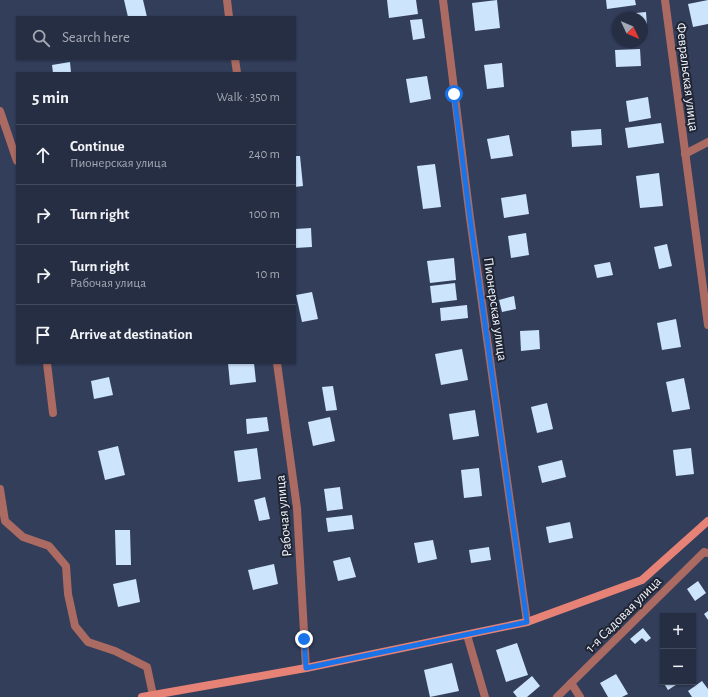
<!DOCTYPE html>
<html lang="en">
<head>
<meta charset="utf-8">
<style>
	body { margin:0; font-family:"Alegreya Sans",sans-serif; background:#2e364b; color:#f1f3f6 }
	.controls { position:absolute; right:12px; bottom:12px; display:grid; overflow:hidden; border-radius:0px; box-shadow:0 1px 3px #0004 }
	.controls button { width:36px; height:36px; display:grid; place-items:center; padding:0; border:0; border-bottom:1px solid #424a5d; background:#262e44; color:#f1f3f6; font:20px sans-serif }
	.compass { position:absolute; left:612px; top:12px; width:36px; height:36px; border-radius:50%; background:#262e44; box-shadow:0 1px 3px #0004; rotate:134deg }
	.stop { position:absolute; width:12px; height:12px; margin:-9px; border:3px solid #1a73e8; border-radius:50%; background:#fff }
	.stop.end { background:#1a73e8; border-color:#fff; box-shadow:0 1px 4px #0008 }
	.list { margin:0; padding:0; list-style:none }
	h2 { display:flex; justify-content:space-between; align-items:center; height:52px; margin:0; padding:0 16px; font-size:17px }
	h2 small { font-size:13px; font-weight:400; color:#a4a8b2 }
	.list li { display:grid; grid-template-columns:26px 1fr auto; gap:12px; align-items:center; box-sizing:border-box; height:60px; padding:0 16px; border-top:1px solid #424a5d }
	.list b { display:block; font-size:15px; white-space:nowrap }
	.list p { margin:0; font-size:13px; white-space:nowrap; color:#a4a8b2 }
	.list em { font-size:13px; font-style:normal; color:#a4a8b2 }
	.icon { flex:none; width:22px; height:22px; fill:none; stroke:currentColor; stroke-width:2; stroke-linecap:round; stroke-linejoin:round }
	.map { position:relative; flex:none; width:708px; height:697px; overflow:hidden }
	.search { position:absolute; background:#262e44; box-shadow:0 1px 3px #0004; left:16px; top:16px; width:280px; height:44px; display:flex; align-items:center; gap:10px; box-sizing:border-box; padding:0 14px; border-radius:0px; color:#a4a8b2; font-size:15px }
	.panel { position:absolute; background:#262e44; box-shadow:0 1px 3px #0004; left:16px; top:72px; width:280px; height:292px; border-radius:0px }
	.map>svg:first-child { display:block }
	.building { fill:#cce4fc }
	.lines { fill:none; stroke-linecap:round; stroke-linejoin:round }
	.lane { stroke:#ab6b63; stroke-width:8 }
	.street { stroke:#ab6b63; stroke-width:8 }
	.secondary { stroke:#e68276; stroke-width:8 }
	.route { stroke:#1a73e8; stroke-width:5 }
	.labels { text-anchor:middle; stroke-width:4; stroke-linejoin:round; paint-order:stroke }
	.street-label { font-size:14px; fill:#f1f4fc; stroke:#202533 }
</style>
</head>
<body>
<div class="map">
<svg width="708" height="697" viewBox="0 0 708 697">
	<rect width="100%" height="100%" fill="#333e5b"/>
	<!-- building -->
	<g class="building">
		<path d="M124 0H143L147 17H128Z"/>
		<path d="M387 0H416L418 14 389 18Z"/>
		<path d="M497 0 500 28 475 31 472 3Z"/>
		<path d="M606 0H635L636 5 607 9Z"/>
		<path d="M708 0V24L693 27 688 4Z"/>
		<path d="M646 12 647 26 642 27V18H625V14Z"/>
		<path d="M422 19 425 38 413 40 410 20Z"/>
		<path d="M640 49 641 66 616 67 615 50Z"/>
		<path d="M70 62 71 73H53L52 65Z"/>
		<path d="M502 63 504 87 487 89 484 65Z"/>
		<path d="M427 76 431 99 410 103 406 79Z"/>
		<path d="M648 97 651 118 629 122 626 101Z"/>
		<path d="M661 123 664 143 628 148 625 128Z"/>
		<path d="M601 129 602 145 572 147 571 131Z"/>
		<path d="M509 135 513 156 491 159 487 139Z"/>
		<path d="M295 156H300L303 186 295 187Z"/>
		<path d="M435 164 441 207 423 209 417 166Z"/>
		<path d="M659 173 663 206 640 208 636 176Z"/>
		<path d="M526 194 529 214 504 218 501 198Z"/>
		<path d="M311 228 312 247 295 248V229Z"/>
		<path d="M526 233 529 255 511 258 508 236Z"/>
		<path d="M667 244 672 266 659 269 654 247Z"/>
		<path d="M454 258 456 280 430 283 427 261Z"/>
		<path d="M610 262 613 275 597 278 594 265Z"/>
		<path d="M455 283 457 300 432 303 430 286Z"/>
		<path d="M312 292 318 319 302 322 296 295Z"/>
		<path d="M514 296 516 309 502 312 499 300Z"/>
		<path d="M467 305 468 318 441 321 440 308Z"/>
		<path d="M676 319 681 347 662 350 657 323Z"/>
		<path d="M539 330 540 349 521 351 520 331Z"/>
		<path d="M462 349 468 380 441 385 435 354Z"/>
		<path d="M228 363H254L256 382 230 385Z"/>
		<path d="M109 377 113 395 94 399 91 381Z"/>
		<path d="M684 378 690 409 672 412 666 382Z"/>
		<path d="M333 386 337 410 326 411 322 387Z"/>
		<path d="M547 403 553 429 537 433 531 407Z"/>
		<path d="M475 410 479 436 453 440 449 414Z"/>
		<path d="M267 417 269 431 247 434 246 419Z"/>
		<path d="M330 417 335 441 313 446 308 422Z"/>
		<path d="M118 446 125 475 105 480 98 451Z"/>
		<path d="M257 448 261 479 238 482 234 451Z"/>
		<path d="M691 448 694 474 676 476 673 450Z"/>
		<path d="M562 460 566 477 542 483 538 466Z"/>
		<path d="M479 468 482 496 464 498 461 470Z"/>
		<path d="M340 487 343 509 327 511 324 489Z"/>
		<path d="M265 497 270 519 259 521 254 500Z"/>
		<path d="M352 515 354 529 328 532 326 518Z"/>
		<path d="M570 522 573 538 549 543 546 527Z"/>
		<path d="M115 530H130L131 565H116Z"/>
		<path d="M433 540 437 559 418 563 414 543Z"/>
		<path d="M489 547 491 560 471 563 469 550Z"/>
		<path d="M350 557 356 577 338 581 333 561Z"/>
		<path d="M274 564 278 584 253 590 248 570Z"/>
		<path d="M136 579 140 602 118 607 113 584Z"/>
		<path d="M698 581 706 593 695 601 687 589Z"/>
		<path d="M708 611V620L704 614Z"/>
		<path d="M643 628 651 638 646 642 642 638 635 644 630 639Z"/>
		<path d="M517 643 528 675 506 682 496 650Z"/>
		<path d="M452 663 459 691 430 697 424 670Z"/>
		<path d="M616 674 628 694 622 697H608L600 683Z"/>
		<path d="M532 676 540 686 527 697H517L513 692Z"/>
		<path d="M702 681 708 689V697H692L688 691Z"/>
		<path d="M663 682H678L679 683 668 690Z"/>
	</g>
	<g class="lines">
		<!-- lane -->
		<g class="lane">
			<path d="M0 111 17 161"/>
			<path d="M47 363 53 413"/>
			<path d="M571 683 580 697"/>
			<path d="M557 697 704 552 708 553"/>
		</g>
		<!-- street -->
		<g class="street">
			<path d="M227 0 229 17"/>
			<path d="M443 0 470 218 527 622"/>
			<path d="M665 0 708 325"/>
			<path d="M235 59 237 73"/>
			<path d="M685 154 708 142"/>
			<path d="M277 363 297 508 306 668"/>
			<path d="M0 489 5 521 23 537 49 546 66 566 68 594 75 626 88 642 115 651 147 667 153 695"/>
			<path d="M467 635 485 697"/>
		</g>
		<!-- secondary -->
		<path class="secondary" d="M142 697 306 668 527 622 642 580 708 521"/>
	</g>
	<g class="lines">
		<!-- route -->
		<path class="route" d="M304 639 306 668 527 622 470 218 454 94"/>
	</g>
	<g class="labels">
		<!-- street labels -->
		<g class="street-label">
			<text transform="translate(688 77) rotate(83)" y="5">Февральская улица</text>
			<text transform="translate(496 309) rotate(82)" y="5">Пионерская улица</text>
			<text transform="translate(283 516) rotate(-95)" y="5">Рабочая улица</text>
			<text transform="translate(623 614) rotate(-45)" y="5">1-я Садовая улица</text>
		</g>
	</g>
</svg>
<div class="controls">
<button>+</button>
<button>−</button>
</div>
<svg class="compass" viewBox="-18 -18 36 36"><path d="M0-13l5 13h-10z" fill="#e53935"/><path d="M0 13l5-13h-10z" fill="#a4a8b2"/></svg>
<div class="stop" style="left:454px;top:94px"></div>
<div class="stop end" style="left:304px;top:639px"></div>
<div class="search"><svg class="icon" aria-label="search" viewBox="0 0 24 24"><circle cx="10" cy="10" r="6"/><path d="M15 15l6 6"/></svg>Search here</div>
<section class="panel">
<h2>5 min<small>Walk · 350 m</small></h2>
<ul class="list">
<li><svg class="icon" aria-label="ahead" viewBox="0 0 24 24"><path d="M12 20V5M6 11l6-6 6 6"/></svg><div><b>Continue</b><p>Пионерская улица</p></div><em>240 m</em></li>
<li><svg class="icon" aria-label="right" viewBox="0 0 24 24"><path d="M7 20v-9h11M14 6l5 5-5 5"/></svg><div><b>Turn right</b></div><em>100 m</em></li>
<li><svg class="icon" aria-label="right" viewBox="0 0 24 24"><path d="M7 20v-9h11M14 6l5 5-5 5"/></svg><div><b>Turn right</b><p>Рабочая улица</p></div><em>10 m</em></li>
<li><svg class="icon" aria-label="arrive" viewBox="0 0 24 24"><path d="M6 21V4h12l-3 4 3 4H6"/></svg><div><b>Arrive at destination</b></div></li>
</ul>
</section>
</div>
</body>
</html>
